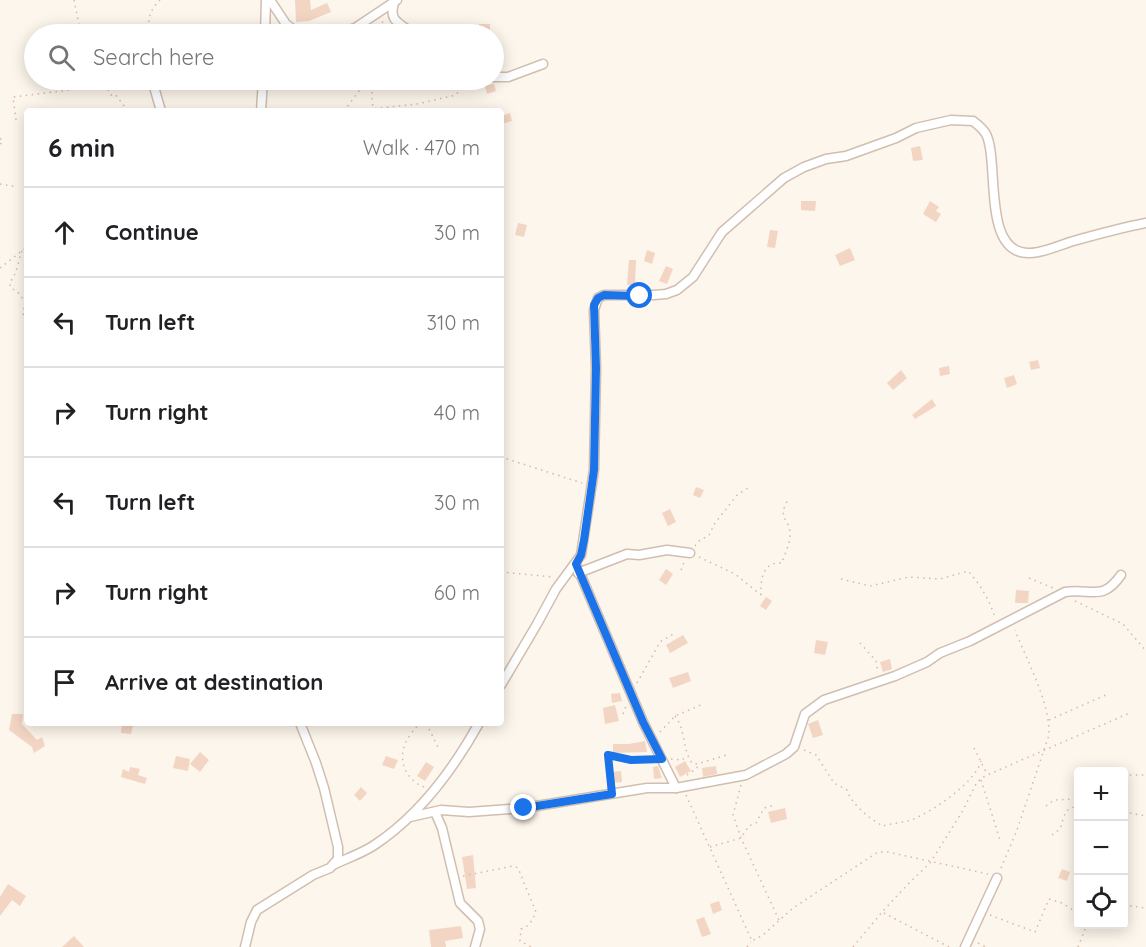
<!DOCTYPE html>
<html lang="en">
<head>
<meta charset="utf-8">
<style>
	body { margin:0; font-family:Quicksand,sans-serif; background:#f2f2f2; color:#202124 }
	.controls { position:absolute; right:18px; bottom:18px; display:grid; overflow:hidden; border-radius:6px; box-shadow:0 3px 15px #0003 }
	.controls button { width:54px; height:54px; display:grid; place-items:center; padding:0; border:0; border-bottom:2px solid #e0e0e0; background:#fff; color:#202124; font:30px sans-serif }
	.stop { position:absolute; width:18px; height:18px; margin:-14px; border:4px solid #1a73e8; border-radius:50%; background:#fff }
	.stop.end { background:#1a73e8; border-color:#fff; box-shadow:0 2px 6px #0008 }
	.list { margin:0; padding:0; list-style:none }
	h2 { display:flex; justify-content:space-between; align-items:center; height:78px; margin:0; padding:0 24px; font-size:26px }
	h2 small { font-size:20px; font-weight:400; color:#757577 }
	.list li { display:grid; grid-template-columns:39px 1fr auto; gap:18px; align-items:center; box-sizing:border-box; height:90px; padding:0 24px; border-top:2px solid #e0e0e0 }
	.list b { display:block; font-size:22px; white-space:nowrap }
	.list em { font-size:20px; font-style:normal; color:#757577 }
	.icon { flex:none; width:33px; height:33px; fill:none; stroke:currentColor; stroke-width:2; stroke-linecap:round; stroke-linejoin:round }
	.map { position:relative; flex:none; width:1146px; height:947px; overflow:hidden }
	.search { position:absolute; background:#fff; box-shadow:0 3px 15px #0003; left:24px; top:24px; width:480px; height:66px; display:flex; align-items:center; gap:15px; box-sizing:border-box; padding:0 21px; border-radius:33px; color:#757577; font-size:22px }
	.panel { position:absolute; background:#fff; box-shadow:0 3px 15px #0003; left:24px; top:108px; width:480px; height:618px; border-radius:6px }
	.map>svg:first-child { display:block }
	.building { fill:#f3d5c3 }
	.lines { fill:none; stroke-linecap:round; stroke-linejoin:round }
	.minor-casing { stroke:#d1beb0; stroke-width:11 }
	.path { stroke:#d9b8a5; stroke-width:1.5; stroke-dasharray:1.5 4.5; stroke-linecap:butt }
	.minor { stroke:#fff; stroke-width:8 }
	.route { stroke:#1a73e8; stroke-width:8 }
</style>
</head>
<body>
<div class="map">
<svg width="1146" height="947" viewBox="0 0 1146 947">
	<rect width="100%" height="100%" fill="#fdf6ec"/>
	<!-- building -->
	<g class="building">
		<path d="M295 0H310L311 10 327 3 331 12 309 21 296 22Z"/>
		<rect x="479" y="24" width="11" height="10"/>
		<path d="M494 84 496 91 487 94 485 86Z"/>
		<path d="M510 113 512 121 501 124V116Z"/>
		<path d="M920 146 923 160 913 161 911 148Z"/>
		<path d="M801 201H816L815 211 801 210Z"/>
		<path d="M930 201 939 207 936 211 941 214 936 222 923 214Z"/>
		<path d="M518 223 527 225 524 237 515 235Z"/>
		<path d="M770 230 778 231 775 248 767 247Z"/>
		<path d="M850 248 855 260 840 266 835 255Z"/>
		<path d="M647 250 655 253 652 264 644 261Z"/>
		<path d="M629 260H636L635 285H627Z"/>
		<path d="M666 266 673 269 667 284 659 281Z"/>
		<path d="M1038 360 1040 368 1031 370 1029 362Z"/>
		<path d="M949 366 950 374 940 376 939 368Z"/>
		<path d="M901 370 907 378 893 390 887 383Z"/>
		<path d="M1014 375 1017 384 1007 388 1004 378Z"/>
		<path d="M932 399 936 406 915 419 912 415Z"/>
		<path d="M696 487 704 490 700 498 693 495Z"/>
		<path d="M670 509 676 522 668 526 662 513Z"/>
		<path d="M666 569 673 574 666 585 659 580Z"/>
		<path d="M1016 590 1029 591 1028 603H1015Z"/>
		<path d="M766 597 772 601 766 610 760 606Z"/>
		<path d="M683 635 688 643 670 653 666 645Z"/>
		<path d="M816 640 828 642 825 655 814 653Z"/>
		<path d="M890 659 892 669 883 672 880 662Z"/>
		<path d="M688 672 691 681 673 688 669 678Z"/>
		<path d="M620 693 622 701 612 703 611 694Z"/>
		<path d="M615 705 619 721 605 724 603 708Z"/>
		<path d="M12 714H23L22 724 37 740 42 737 45 746 34 753 32 747 9 730Z"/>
		<path d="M818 720 823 735 813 738 808 724Z"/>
		<path d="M122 723 133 725 131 734 121 733Z"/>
		<path d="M645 741 647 752 613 753V744H629Z"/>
		<path d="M200 752 209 760 200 772 190 764Z"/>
		<path d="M176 756 190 759 188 771 173 768Z"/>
		<path d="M386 756 398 760 394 769 382 765Z"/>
		<path d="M685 761 691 771 680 777 675 767Z"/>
		<path d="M426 762 434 767 425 781 417 776Z"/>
		<path d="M658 766 662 778 654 779 653 767Z"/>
		<path d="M716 766 717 774 703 777 702 768Z"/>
		<path d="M130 767 140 769 138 775 147 778 145 784 121 777 123 769 129 772Z"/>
		<path d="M621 771 622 782 613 783 612 772Z"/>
		<path d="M361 787 367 793 360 801 354 795Z"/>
		<path d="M785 808 787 819 771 823 768 812Z"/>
		<path d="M473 855 476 888 467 889 462 857Z"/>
		<path d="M1062 869 1070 872 1067 881 1058 878Z"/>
		<path d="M8 884 26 896 20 906 12 900 0 916V897Z"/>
		<path d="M719 901 722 910 713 914 710 904Z"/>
		<path d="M704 917 711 934 702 937 696 920Z"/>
		<path d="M461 926 463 938 445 941 446 947H431L429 930Z"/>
		<path d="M74 936 84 947H62Z"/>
	</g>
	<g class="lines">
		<defs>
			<g id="minor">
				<path d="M270 0 286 24 299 34"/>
				<path d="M394 3C388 22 401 23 413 34"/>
				<path d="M265 34 266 0"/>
				<path d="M338 34 355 28 397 0"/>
				<path d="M494 77H508L543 64"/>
				<path d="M152 80 161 111"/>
				<path d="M261 111 263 80"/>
				<path d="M576 564 643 722 676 788"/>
				<path d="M578 573 627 554 639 555 667 550 690 553"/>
				<path d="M501 685 537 624 556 589 581 555 594 470 596 368 594 310 598 298 604 295H654L666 294 677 290 693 277 722 232 784 178 804 167 826 159 846 156 896 138 916 128 951 120 973 121C977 124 983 129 986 134 1000 162 981 255 1030 253 1042 253 1058 246 1070 242 1095 235 1120 228 1146 223"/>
				<path d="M435 812 442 828 460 903 478 921 480 929 475 947"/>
				<path d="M410 817 441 810 469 812 524 808 647 788H676L746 775 786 754 794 747 805 714 824 700 895 676 927 662 940 653 970 641 1065 592C1092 588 1102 602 1121 575"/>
				<path d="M335 864C348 858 362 853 373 846 419 816 453 770 479 723"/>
				<path d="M245 947 251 922 257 910 313 875 330 868 338 859V847L324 788 316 763 300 723"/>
				<path d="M965 947 997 878"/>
			</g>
		</defs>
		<!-- minor casing -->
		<use href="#minor" class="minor-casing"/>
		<!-- path -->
		<g class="path">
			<path d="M74 0 81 34"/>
			<path d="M150 34C147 20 149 11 160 0"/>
			<path d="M378 34 383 21"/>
			<path d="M99 80 101 85"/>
			<path d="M371 80 373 111"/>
			<path d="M344 111 362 87 370 81"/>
			<path d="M351 111 417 104 456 95 461 87 462 80"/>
			<path d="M16 120 13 97 102 86 108 89 111 95 115 94 128 111"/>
			<path d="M0 139H2L0 147"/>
			<path d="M0 184 17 187"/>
			<path d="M22 251C18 261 17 274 10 282V287L20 294 25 303 23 314 27 316"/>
			<path d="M0 268 27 247"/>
			<path d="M501 457 582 483"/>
			<path d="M695 546 699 541 709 535 715 523 738 494 750 487"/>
			<path d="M699 557 735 574 761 595"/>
			<path d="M681 570 684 562"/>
			<path d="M501 572 553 577"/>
			<path d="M1029 578 1053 588"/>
			<path d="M841 579 870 586 909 577 940 579 968 571C981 585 989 600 995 617"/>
			<path d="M761 595C760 580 763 561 782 563 784 555 790 544 790 536 791 519 776 519 788 500"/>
			<path d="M1075 601 1123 624 1146 651"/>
			<path d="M860 643 876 661 878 672"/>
			<path d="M637 683 660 642 675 633"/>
			<path d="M623 714 626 706"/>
			<path d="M675 716C686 730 682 749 692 763L697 764 730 754"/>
			<path d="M1049 720 1108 694"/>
			<path d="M660 732 675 716 703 704"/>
			<path d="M974 748 987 774"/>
			<path d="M804 750 816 755 834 783 847 790C851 804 870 819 883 826 892 823 902 823 911 820 932 812 975 783 981 761"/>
			<path d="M671 759 682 760 687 756"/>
			<path d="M687 775 697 768V764"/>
			<path d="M981 780 1000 840"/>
			<path d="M611 783 608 755 631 760H652"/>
			<path d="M741 785 733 815 741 838 779 920"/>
			<path d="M424 787C402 778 396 754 410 735 415 729 417 724 425 723L427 725 439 749"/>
			<path d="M1124 788 1127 787V775H1146"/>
			<path d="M686 795 752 941 763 935 793 908 878 852H888L988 874"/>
			<path d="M1046 806 1054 800 1078 799"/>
			<path d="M1124 812 1146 816"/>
			<path d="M1052 835 1060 829C1064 818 1064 806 1078 807"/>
			<path d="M710 847 741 838 749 826 756 823 764 808 775 805"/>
			<path d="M1001 868 1017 830 1049 735C1050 702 1027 661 1015 630"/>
			<path d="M463 876 513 866 518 868 536 912C532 920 530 926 521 929L520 941 531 947"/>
			<path d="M1124 905 1146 908"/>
			<path d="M990 915 1035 932 1049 899 1062 903 1078 913"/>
			<path d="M978 943 986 947"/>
			<path d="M747 947 751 942"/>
			<path d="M853 947 882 912"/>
			<path d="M949 947 882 912 908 884 930 863 962 812 977 782 985 776 1132 712"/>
			<path d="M1078 947 1087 924"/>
		</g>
		<!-- minor -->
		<use href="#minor" class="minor"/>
	</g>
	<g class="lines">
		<!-- route -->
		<path class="route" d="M524 808 612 794 608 755 631 760 662 759 643 722 576 564 581 555 584 540 594 470 596 368 594 305 598 298 604 295 640 296"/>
	</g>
</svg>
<div class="controls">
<button>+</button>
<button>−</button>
<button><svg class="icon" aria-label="locate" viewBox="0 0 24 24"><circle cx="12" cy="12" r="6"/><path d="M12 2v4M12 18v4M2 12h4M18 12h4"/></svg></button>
</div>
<div class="stop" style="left:640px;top:296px"></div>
<div class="stop end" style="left:524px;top:808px"></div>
<div class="search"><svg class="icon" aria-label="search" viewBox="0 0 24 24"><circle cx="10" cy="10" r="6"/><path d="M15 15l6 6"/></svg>Search here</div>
<section class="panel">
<h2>6 min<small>Walk · 470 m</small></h2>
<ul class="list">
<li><svg class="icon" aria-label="ahead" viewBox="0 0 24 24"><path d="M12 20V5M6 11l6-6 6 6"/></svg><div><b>Continue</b></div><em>30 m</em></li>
<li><svg class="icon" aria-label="left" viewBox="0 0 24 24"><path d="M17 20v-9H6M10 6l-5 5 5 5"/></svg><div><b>Turn left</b></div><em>310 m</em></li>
<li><svg class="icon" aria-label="right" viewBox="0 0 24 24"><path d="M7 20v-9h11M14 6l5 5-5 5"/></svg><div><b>Turn right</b></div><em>40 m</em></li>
<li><svg class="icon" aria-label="left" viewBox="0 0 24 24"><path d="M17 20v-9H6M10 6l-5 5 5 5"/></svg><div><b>Turn left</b></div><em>30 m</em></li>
<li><svg class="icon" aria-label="right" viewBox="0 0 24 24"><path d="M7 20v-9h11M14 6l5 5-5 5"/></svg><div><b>Turn right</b></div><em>60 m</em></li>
<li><svg class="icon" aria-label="arrive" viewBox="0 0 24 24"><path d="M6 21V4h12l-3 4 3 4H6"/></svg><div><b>Arrive at destination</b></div></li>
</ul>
</section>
</div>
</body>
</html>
